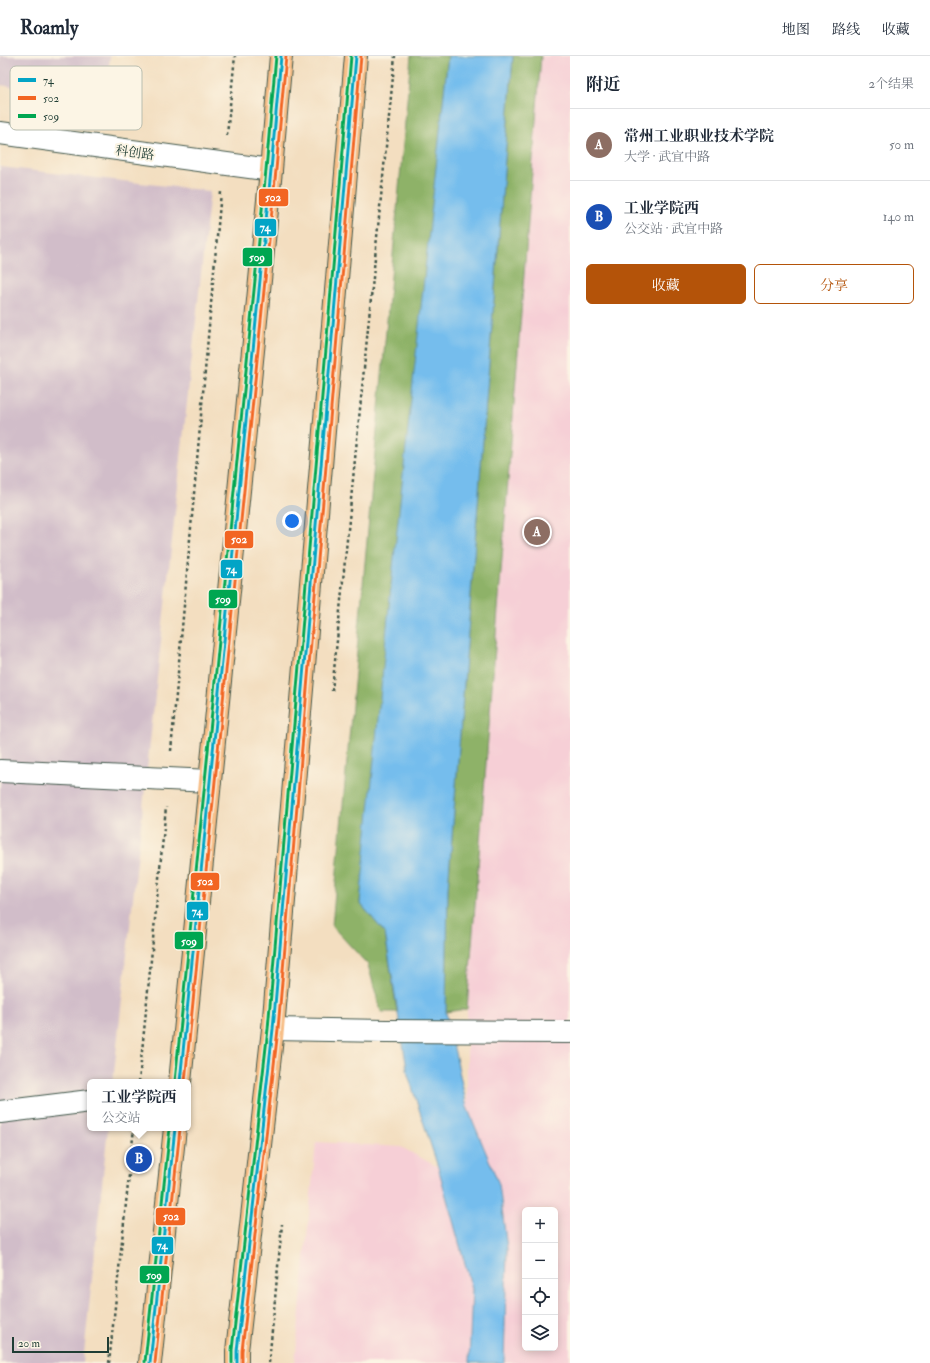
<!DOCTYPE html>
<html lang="zh">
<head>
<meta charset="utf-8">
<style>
	body { margin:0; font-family:"IM FELL Double Pica","Noto Serif SC",serif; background:#f2f2f3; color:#1f2937 }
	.controls { position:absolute; right:12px; bottom:12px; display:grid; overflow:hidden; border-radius:6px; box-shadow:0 2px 10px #0003 }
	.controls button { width:36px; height:36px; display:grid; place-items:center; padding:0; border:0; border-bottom:1px solid #e0e1e3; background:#fff; color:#1f2937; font:20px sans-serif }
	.scale { position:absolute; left:12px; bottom:10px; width:97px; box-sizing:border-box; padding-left:4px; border:2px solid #1f3d34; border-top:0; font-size:11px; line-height:14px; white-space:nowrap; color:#1f3d34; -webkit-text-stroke:3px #fcf5e5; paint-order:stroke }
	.you { position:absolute; left:292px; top:465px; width:14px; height:14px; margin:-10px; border:3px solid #fff; border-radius:50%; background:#1a73e8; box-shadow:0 0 0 6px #1a73e833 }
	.badge { display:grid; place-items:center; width:26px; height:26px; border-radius:50%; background:#b45309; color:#fff; font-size:13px; font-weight:700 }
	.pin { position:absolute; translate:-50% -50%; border:2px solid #fff; box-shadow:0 1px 4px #0006 }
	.popup { position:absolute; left:87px; top:1023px; width:104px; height:52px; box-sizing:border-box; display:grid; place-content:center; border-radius:6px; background:#fff; filter:drop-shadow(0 1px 3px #0005); font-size:13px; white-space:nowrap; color:#747a83 }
	.popup b { font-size:15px; color:#1f2937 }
	.popup::after { content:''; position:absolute; left:50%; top:100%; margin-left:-8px; border:8px solid transparent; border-top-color:#fff }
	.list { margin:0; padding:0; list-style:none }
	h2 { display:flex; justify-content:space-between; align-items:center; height:52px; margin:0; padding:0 16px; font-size:17px }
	h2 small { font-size:13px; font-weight:400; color:#747a83 }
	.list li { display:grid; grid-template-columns:26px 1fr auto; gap:12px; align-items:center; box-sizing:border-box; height:72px; padding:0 16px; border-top:1px solid #e0e1e3 }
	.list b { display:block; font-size:15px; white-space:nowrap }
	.list p { margin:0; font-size:13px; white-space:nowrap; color:#747a83 }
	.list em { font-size:13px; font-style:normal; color:#747a83 }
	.actions { display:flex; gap:8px; padding:12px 16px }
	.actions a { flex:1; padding:9px 0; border:1px solid #b45309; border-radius:6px; text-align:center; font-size:14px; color:#b45309 }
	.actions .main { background:#b45309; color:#fff }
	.icon { flex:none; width:22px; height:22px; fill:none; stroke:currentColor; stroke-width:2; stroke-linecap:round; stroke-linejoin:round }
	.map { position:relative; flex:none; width:570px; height:1307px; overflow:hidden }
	header { display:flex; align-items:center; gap:24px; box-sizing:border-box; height:56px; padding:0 20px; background:#fff; border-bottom:1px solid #e0e1e3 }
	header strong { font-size:19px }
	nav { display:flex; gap:22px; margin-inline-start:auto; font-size:14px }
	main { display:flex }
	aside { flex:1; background:#fff }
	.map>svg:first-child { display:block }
	.built { fill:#f6cfd6; fill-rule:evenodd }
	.industrial { fill:#d1bdc9 }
	.forest { fill:#8eb268; stroke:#56784e }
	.water { fill:#75bded; stroke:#4a7d90 }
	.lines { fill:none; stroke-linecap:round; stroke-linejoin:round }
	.minor-casing { stroke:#3f5549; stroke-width:24 }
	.major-casing { stroke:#3f5549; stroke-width:24 }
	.path { stroke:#3f5549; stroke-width:2.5; stroke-dasharray:3 3; stroke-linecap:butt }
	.minor { stroke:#fff; stroke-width:22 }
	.major { stroke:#f7be87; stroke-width:22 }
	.bus-1-casing { stroke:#fcf5e5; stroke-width:6 }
	.bus-2-casing { stroke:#fcf5e5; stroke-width:6 }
	.bus-3-casing { stroke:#fcf5e5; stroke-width:6 }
	.bus-1 { stroke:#02a4c6; stroke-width:3 }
	.bus-2 { stroke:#f26522; stroke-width:3 }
	.bus-3 { stroke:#00a651; stroke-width:3 }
	.labels { text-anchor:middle; stroke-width:4; stroke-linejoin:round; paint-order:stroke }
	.street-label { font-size:13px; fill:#1f3d34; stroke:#fcf5e5 }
	.key { fill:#fcf5e5; stroke:#babeb0; stroke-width:1 }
	.key-label { font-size:11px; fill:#1f3d34 }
	.line-badge { stroke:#fcf5e5; stroke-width:1.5 }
	.badge-label { font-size:11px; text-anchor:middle; font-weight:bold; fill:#fff }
</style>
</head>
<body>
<header>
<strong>Roamly</strong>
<nav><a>地图</a><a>路线</a><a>收藏</a></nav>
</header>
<main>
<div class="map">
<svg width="570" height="1307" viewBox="0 0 570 1307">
	<rect width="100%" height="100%" fill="#fcf5e5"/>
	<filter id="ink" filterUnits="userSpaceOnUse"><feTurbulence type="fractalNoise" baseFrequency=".025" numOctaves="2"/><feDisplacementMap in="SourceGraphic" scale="8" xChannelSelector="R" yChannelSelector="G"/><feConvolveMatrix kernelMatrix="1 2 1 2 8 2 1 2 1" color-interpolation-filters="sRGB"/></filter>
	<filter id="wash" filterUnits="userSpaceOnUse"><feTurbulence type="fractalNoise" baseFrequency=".012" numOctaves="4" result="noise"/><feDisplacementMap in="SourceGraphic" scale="16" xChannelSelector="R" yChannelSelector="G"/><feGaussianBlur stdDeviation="0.9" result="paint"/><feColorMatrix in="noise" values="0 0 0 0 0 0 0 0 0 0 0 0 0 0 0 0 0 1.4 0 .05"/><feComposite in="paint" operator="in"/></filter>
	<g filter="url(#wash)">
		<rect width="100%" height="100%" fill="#f3dec0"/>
		<!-- built -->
		<g class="built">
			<path d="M541 0H570V1307H504L507 1193 499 1128 467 1051V953ZM525 1154H555V1292H525Z"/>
			<path d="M316 1086 401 1091 438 1111 472 1233 469 1307H295Z"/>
		</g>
		<!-- industrial -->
		<g class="industrial">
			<path d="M0 0H110L105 43 0 29Z"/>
			<path d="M0 111 210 135 113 1026H90V1072H108L83 1307H0Z"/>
		</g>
		<!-- forest -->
		<g class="forest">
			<path d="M411 0H448L360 847 385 877 397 956H381L368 909 332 870Z"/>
			<path d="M513 0H541L467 953 446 956 448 832Z"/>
		</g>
		<!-- water -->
		<path class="water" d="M448 0H513L448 832 446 956 467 1051 499 1128 507 1193 504 1307H469L472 1233 438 1111 408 1019 385 877 360 847 391 530Z"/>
	</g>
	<g filter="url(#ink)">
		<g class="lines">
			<defs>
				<g id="minor">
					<path d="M0 77 271 114"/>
					<path d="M0 715 210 725"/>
					<path d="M273 973 386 975 570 976"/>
					<path d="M0 1056 90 1045"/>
				</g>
				<g id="major">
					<path d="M180 1026 271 114 281 0"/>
					<path d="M150 1307 175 1072"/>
					<path d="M237 1307V1295L273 973 356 0"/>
				</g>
			</defs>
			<!-- minor casing -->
			<use href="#minor" class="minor-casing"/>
			<!-- major casing -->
			<use href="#major" class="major-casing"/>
			<!-- path -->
			<g class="path">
				<path d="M227 79 235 0"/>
				<path d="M332 635 395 0"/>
				<path d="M171 695 221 136"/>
				<path d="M139 1026 166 751"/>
				<path d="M109 1307 134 1072"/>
				<path d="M269 1307 282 1168"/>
			</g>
			<!-- minor -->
			<use href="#minor" class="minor"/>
			<!-- major -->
			<use href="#major" class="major"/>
			<defs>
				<g id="bus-1">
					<path d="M180 1026 271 114 281 0"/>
					<path d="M150 1307 175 1072"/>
					<path d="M237 1307V1295L273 973 356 0"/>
				</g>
				<g id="bus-2">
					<path d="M185 1026 276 114 286 0"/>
					<path d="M155 1307 180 1073"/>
					<path d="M242 1307V1295L278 973 361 0"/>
				</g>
				<g id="bus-3">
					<path d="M175 1026 266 114 276 0"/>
					<path d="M145 1306 170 1072"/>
					<path d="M232 1307V1294L268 973 351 0"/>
				</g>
			</defs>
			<!-- bus-1 casing -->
			<use href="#bus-1" class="bus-1-casing"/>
			<!-- bus-2 casing -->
			<use href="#bus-2" class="bus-2-casing"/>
			<!-- bus-3 casing -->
			<use href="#bus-3" class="bus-3-casing"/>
			<!-- bus-1 -->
			<use href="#bus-1" class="bus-1"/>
			<!-- bus-2 -->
			<use href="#bus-2" class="bus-2"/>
			<!-- bus-3 -->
			<use href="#bus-3" class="bus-3"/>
		</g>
	</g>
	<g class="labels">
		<!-- street labels -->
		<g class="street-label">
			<text transform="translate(135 96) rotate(8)" y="5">科创路</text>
		</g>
	</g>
	<!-- legend -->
	<rect x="10" y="10" width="132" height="64" rx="6" class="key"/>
	<rect x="18" y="22" width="18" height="4" fill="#02a4c6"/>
	<rect x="18" y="40" width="18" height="4" fill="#f26522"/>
	<rect x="18" y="58" width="18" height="4" fill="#00a651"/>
	<g class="key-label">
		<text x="43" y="28">74</text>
		<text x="43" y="46">502</text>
		<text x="43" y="64">509</text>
	</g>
	<g class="line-badge">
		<rect x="258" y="132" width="31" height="19" rx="4" fill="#f26522"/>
		<rect x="254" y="162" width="23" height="19" rx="4" fill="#02a4c6"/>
		<rect x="242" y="191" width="31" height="20" rx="4" fill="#00a651"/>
		<rect x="224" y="474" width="30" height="19" rx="4" fill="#f26522"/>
		<rect x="220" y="503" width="23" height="20" rx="4" fill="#02a4c6"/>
		<rect x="208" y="533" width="30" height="20" rx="4" fill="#00a651"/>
		<rect x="190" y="816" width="30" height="19" rx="4" fill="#f26522"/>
		<rect x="186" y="845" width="23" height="20" rx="4" fill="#02a4c6"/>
		<rect x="174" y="875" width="30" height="19" rx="4" fill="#00a651"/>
		<rect x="155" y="1151" width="31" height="19" rx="4" fill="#f26522"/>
		<rect x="151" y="1180" width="23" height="19" rx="4" fill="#02a4c6"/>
		<rect x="139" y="1209" width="31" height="19" rx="4" fill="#00a651"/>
	</g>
	<g class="badge-label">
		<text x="273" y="145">502</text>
		<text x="265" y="175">74</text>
		<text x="257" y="205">509</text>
		<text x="239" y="487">502</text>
		<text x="231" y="517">74</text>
		<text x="223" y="547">509</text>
		<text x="205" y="829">502</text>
		<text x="197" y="859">74</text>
		<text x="189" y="889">509</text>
		<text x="171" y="1164">502</text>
		<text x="162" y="1193">74</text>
		<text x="154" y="1223">509</text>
	</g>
</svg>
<div class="controls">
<button>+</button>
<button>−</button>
<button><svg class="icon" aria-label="locate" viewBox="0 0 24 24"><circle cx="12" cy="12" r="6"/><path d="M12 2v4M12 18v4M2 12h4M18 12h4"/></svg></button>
<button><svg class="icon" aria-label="layers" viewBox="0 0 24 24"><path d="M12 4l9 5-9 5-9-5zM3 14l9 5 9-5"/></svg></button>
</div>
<div class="scale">20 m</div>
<div class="you"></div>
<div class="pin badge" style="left:537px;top:476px;background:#8d6e63">A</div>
<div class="pin badge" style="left:139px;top:1103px;background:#1a4fb4">B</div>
<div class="popup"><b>工业学院西</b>公交站</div>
</div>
<aside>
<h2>附近<small>2个结果</small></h2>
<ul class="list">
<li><span class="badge" style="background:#8d6e63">A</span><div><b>常州工业职业技术学院</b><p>大学 · 武宜中路</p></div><em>50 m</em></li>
<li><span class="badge" style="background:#1a4fb4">B</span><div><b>工业学院西</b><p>公交站 · 武宜中路</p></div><em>140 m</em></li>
</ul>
<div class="actions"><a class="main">收藏</a><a>分享</a></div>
</aside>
</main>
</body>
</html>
